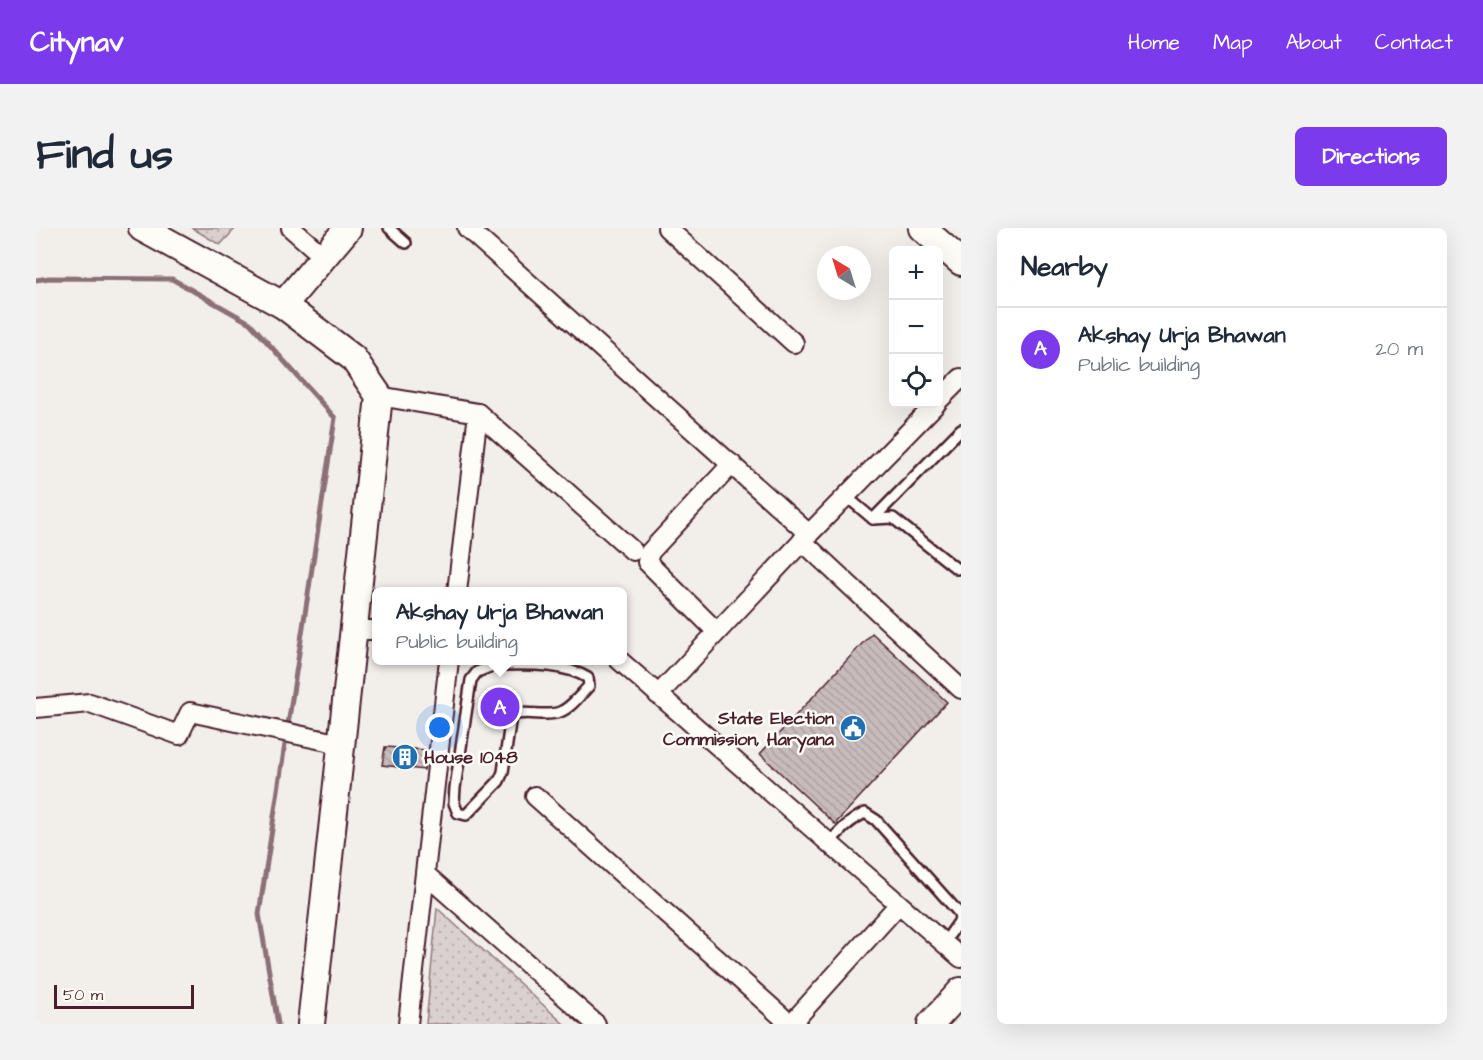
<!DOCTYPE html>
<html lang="en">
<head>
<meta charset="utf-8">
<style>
	body { margin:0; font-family:"Architects Daughter",sans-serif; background:#f2f2f3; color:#1f2937 }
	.controls { position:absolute; right:18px; top:18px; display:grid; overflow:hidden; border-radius:9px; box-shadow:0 6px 24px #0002 }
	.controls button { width:54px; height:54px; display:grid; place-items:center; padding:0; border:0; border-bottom:2px solid #e0e1e3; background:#fff; color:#1f2937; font:30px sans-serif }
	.compass { position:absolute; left:781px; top:18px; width:54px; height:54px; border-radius:50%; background:#fff; box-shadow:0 6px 24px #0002; rotate:322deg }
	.scale { position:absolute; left:18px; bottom:15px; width:140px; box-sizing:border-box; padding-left:6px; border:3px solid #4a1f2b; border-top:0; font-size:16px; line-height:21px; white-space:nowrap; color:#4a1f2b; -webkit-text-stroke:4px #fdfcf7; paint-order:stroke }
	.you { position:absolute; left:404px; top:500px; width:21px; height:21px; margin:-15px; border:4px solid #fff; border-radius:50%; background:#1a73e8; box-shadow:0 0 0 9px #1a73e833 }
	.badge { display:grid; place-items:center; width:39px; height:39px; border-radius:50%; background:#7c3aed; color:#fff; font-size:20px; font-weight:700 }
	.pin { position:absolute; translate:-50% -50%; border:3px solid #fff; box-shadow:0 2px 6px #0006 }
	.popup { position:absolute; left:336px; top:359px; width:255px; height:78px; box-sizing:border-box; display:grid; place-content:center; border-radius:9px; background:#fff; filter:drop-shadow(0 2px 4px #0005); font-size:20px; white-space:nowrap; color:#747a83 }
	.popup b { font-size:22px; color:#1f2937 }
	.popup::after { content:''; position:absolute; left:50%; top:100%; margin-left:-12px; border:12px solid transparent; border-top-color:#fff }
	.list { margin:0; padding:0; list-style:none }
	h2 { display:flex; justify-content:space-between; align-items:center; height:78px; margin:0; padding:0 24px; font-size:26px }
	h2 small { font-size:20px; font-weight:400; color:#747a83 }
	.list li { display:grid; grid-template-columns:39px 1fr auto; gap:18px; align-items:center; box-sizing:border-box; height:84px; padding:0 24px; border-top:2px solid #e0e1e3 }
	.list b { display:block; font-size:22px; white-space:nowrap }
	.list p { margin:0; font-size:20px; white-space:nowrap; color:#747a83 }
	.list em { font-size:20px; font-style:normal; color:#747a83 }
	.icon { flex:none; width:33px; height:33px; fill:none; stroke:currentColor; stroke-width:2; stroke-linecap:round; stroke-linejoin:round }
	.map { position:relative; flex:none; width:925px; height:796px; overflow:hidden; border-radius:9px }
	header { display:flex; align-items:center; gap:36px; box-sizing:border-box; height:84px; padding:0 30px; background:#7c3aed; color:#fff }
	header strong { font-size:28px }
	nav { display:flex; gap:33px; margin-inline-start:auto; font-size:21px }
	.intro { display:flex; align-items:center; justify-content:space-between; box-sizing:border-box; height:144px; padding:0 36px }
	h1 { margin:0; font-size:42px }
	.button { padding:15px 27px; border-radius:9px; background:#7c3aed; color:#fff; font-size:21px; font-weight:700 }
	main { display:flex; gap:36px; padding:0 36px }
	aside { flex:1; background:#fff; border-radius:9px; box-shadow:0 6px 24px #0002 }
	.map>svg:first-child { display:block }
	.grass { fill:url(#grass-dots); stroke:#92787d; stroke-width:1.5 }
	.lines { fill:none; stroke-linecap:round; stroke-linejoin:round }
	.stream { stroke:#8b6f75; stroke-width:5 }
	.building { fill:url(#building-back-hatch); stroke:#4a1f2b; stroke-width:1.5 }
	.lane-casing { stroke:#4a1f2b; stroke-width:14 }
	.street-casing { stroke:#4a1f2b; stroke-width:22 }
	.secondary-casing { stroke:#4a1f2b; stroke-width:30 }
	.lane { stroke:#fdfcf7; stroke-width:9 }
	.street { stroke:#fdfcf7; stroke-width:18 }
	.secondary { stroke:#fdfcf7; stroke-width:26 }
	.labels { text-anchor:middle; stroke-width:5; stroke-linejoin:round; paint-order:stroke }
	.poi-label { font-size:18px; font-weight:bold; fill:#4a1f2b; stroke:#fdfcf7; text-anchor:end }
</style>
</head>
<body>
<header>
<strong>Citynav</strong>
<nav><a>Home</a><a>Map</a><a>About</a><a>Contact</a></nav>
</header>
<div class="intro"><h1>Find us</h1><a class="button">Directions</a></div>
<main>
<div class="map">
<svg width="925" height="796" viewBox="0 0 925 796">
	<defs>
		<pattern id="grass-dots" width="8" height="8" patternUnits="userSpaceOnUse" patternTransform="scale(1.5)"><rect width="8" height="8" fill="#d9d0cf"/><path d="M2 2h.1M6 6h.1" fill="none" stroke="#bcb2b2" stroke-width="1.8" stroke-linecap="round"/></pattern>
		<pattern id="building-back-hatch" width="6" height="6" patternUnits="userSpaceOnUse" patternTransform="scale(1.5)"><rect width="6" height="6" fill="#c8bbbb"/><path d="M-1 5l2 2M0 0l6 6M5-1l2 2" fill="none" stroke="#ada0a1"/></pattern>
	</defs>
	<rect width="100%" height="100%" fill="#f2efeb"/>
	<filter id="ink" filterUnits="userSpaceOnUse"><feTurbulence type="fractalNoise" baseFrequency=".0167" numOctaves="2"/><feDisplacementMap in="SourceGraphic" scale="12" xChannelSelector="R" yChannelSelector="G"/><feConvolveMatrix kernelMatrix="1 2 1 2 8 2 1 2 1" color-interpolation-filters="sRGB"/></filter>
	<g filter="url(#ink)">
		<!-- grass -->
		<g class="grass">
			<path d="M156 0H200L184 17Z"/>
			<path d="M401 680 528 796H390Z"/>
		</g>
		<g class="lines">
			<!-- stream -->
			<path class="stream" d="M0 52 13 50 136 51 214 95 299 190 223 686 242 796"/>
		</g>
		<!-- building -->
		<g class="building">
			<path d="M836 405 911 474 799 596 724 526Z"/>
			<path d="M349 519 391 522 388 542 346 537Z"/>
		</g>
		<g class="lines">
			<defs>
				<g id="lane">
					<path d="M353 0 370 15"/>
					<path d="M811 269 837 291 857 290 921 341 925 340"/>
					<path d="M837 291 925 201"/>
					<path d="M459 437C489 437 525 434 552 450L553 458C545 466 535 480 524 484 508 490 490 481 475 488L467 544 463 553 430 587 422 585 418 575 419 560 435 452 441 444Z"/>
					<path d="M793 615C804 603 814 592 829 585L840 592 923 685 924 692 908 715"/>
				</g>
				<g id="street">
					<path d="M255 0 288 29"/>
					<path d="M431 0 773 306 622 467"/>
					<path d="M631 0 758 115"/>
					<path d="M343 168 442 185 421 364"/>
					<path d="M902 173 925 150"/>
					<path d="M442 185 597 323"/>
					<path d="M773 306 900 176"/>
					<path d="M766 313 925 461"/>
					<path d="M317 402H341"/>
					<path d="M681 404 611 334 614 324 696 236"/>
					<path d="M583 432 925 730"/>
					<path d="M0 480 54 475 143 507 154 484 305 516"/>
					<path d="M499 568 754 796"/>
					<path d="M389 646 560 796"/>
					<path d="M372 796 413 432"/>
					<path d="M755 796 863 676"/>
				</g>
				<g id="secondary">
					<path d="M106 0 247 77 317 130 343 168 275 796"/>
					<path d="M886 0 925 34"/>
					<path d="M247 77 312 0"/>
					<path d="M895 796 925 763"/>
				</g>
			</defs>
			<!-- lane casing -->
			<use href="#lane" class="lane-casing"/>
			<!-- street casing -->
			<use href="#street" class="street-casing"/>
			<!-- secondary casing -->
			<use href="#secondary" class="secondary-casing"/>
			<!-- lane -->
			<use href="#lane" class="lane"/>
			<!-- street -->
			<use href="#street" class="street"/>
			<!-- secondary -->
			<use href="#secondary" class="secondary"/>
		</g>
	</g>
	<!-- icons -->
	<defs>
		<symbol id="civic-disc" viewBox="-11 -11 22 22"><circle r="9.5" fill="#1f6fb2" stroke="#fdfcf7"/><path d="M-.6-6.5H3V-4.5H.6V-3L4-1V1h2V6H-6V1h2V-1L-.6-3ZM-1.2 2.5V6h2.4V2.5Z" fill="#fff"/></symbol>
		<symbol id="building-disc" viewBox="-11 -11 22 22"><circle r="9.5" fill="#1f6fb2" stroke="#fdfcf7"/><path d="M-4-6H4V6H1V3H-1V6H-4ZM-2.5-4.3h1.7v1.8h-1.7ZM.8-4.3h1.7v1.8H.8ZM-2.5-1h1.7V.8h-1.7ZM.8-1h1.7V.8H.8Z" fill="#fff"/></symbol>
	</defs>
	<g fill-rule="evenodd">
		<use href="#civic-disc" x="802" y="485" width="30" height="30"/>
		<use href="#building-disc" x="354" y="514" width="30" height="30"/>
	</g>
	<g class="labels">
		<!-- poi labels -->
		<g class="poi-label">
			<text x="798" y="496">State Election<tspan x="798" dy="21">Commission, Haryana</tspan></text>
			<text x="388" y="535" text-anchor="start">House 1048</text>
		</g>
	</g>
</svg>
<div class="controls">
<button>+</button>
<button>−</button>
<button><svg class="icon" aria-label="locate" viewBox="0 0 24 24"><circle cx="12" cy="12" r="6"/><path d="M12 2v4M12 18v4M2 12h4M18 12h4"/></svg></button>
</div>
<svg class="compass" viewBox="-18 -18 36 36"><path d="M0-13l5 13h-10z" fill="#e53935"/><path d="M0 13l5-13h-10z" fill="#747a83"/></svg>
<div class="scale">50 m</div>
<div class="you"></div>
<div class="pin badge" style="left:464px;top:479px">A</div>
<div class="popup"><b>Akshay Urja Bhawan</b>Public building</div>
</div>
<aside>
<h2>Nearby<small></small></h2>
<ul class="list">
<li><span class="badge">A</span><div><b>Akshay Urja Bhawan</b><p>Public building</p></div><em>20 m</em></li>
</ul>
</aside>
</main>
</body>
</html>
